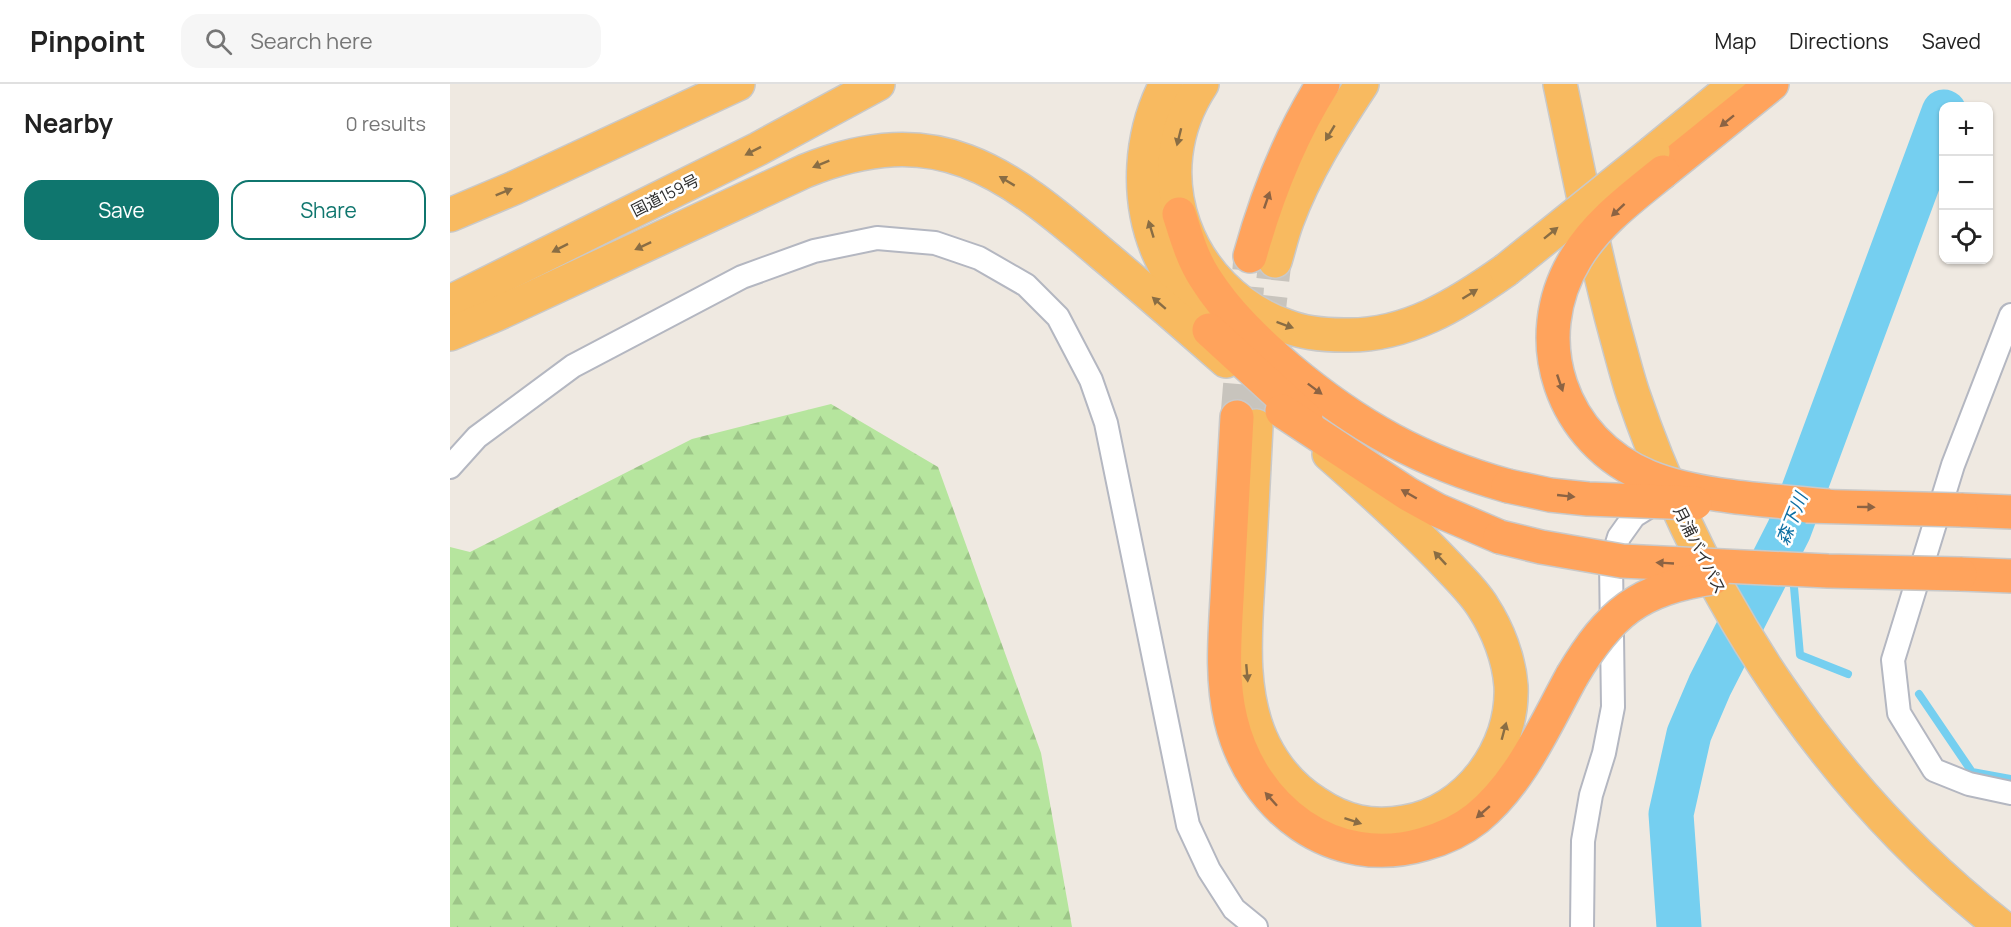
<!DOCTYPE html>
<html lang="en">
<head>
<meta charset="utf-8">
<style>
	body { margin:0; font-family:Manrope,"Noto Sans JP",sans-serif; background:#f6f6f6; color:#222 }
	.controls { position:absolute; right:18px; top:18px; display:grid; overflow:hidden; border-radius:12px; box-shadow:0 2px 4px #0004 }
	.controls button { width:54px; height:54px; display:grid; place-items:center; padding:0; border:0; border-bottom:2px solid #e0e0e0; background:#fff; color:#222; font:30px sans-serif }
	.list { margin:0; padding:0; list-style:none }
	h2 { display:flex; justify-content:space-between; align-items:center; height:78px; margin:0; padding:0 24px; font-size:26px }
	h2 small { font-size:20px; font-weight:400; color:#767676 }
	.actions { display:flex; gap:12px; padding:18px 24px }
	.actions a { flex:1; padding:14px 0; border:2px solid #0f766e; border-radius:18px; text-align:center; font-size:21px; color:#0f766e }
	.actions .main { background:#0f766e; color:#fff }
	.icon { flex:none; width:33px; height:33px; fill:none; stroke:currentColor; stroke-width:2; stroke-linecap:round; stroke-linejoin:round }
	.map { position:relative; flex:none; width:1561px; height:843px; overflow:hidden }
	header { display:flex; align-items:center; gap:36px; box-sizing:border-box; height:84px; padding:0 30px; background:#fff; border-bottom:2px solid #e0e0e0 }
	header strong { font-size:28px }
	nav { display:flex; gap:33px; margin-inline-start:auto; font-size:21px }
	.search { width:420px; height:54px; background:#f6f6f6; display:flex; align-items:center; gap:15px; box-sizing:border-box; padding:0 21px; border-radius:18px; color:#767676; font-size:22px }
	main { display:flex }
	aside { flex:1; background:#fff }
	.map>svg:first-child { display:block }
	.forest { fill:url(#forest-firs) }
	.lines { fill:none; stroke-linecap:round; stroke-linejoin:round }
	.stream { stroke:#75cff0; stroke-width:8 }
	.river { stroke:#75cff0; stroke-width:45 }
	.trunk-tunnel { stroke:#c8c4bd; stroke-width:33; stroke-dasharray:33 16; stroke-linecap:butt }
	.motorway-tunnel { stroke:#c8c4bd; stroke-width:33; stroke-dasharray:33 16; stroke-linecap:butt }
	.minor-casing { stroke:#b4b7c1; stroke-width:26 }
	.trunk-casing { stroke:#c9c9c9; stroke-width:36 }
	.motorway-casing { stroke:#c9c9c9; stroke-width:36 }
	.minor { stroke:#fff; stroke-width:22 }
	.trunk { stroke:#f8ba60; stroke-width:33 }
	.motorway { stroke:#ffa35c; stroke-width:33 }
	.trunk-bridge-casing { stroke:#c9c9c9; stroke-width:36; stroke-linecap:butt }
	.motorway-bridge-casing { stroke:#c9c9c9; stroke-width:36; stroke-linecap:butt }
	.trunk-bridge { stroke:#f8ba60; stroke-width:33 }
	.motorway-bridge { stroke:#ffa35c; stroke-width:33 }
	.oneway { fill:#8c6343 }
	.oneway2 { fill:#896d44 }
	.labels { text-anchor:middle; stroke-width:5; stroke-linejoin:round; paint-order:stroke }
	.street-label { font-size:16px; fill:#2e2e2e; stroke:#fff }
	.water-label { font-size:18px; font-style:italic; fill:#0d6fa3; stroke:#fff }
</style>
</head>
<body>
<header>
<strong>Pinpoint</strong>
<div class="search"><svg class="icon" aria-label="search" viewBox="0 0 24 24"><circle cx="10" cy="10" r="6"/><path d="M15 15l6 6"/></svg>Search here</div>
<nav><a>Map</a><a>Directions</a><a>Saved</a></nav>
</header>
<main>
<aside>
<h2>Nearby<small>0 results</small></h2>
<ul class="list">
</ul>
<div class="actions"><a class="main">Save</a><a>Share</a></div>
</aside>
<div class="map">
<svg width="1561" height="843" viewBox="0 0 1561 843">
	<defs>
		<pattern id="forest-firs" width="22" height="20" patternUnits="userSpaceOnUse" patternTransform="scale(1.5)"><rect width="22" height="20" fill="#b6e59e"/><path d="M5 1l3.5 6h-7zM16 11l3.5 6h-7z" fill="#9dc588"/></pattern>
	</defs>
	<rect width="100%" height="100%" fill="#efe9e1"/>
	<!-- forest -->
	<path class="forest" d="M381 320 488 383 591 669 622 843H0V463L20 468 242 355Z"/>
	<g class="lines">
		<!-- stream -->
		<g class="stream">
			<path d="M1339 446 1342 477"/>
			<path d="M1343 492 1350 571 1398 590"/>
			<path d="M1469 610 1522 688 1561 695"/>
		</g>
		<!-- river -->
		<path class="river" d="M1229 843 1221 730 1239 650 1260 601 1339 446 1494 28"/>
		<!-- trunk-tunnel -->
		<path class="trunk-tunnel" d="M806 342 825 177"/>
		<!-- motorway-tunnel -->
		<path class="motorway-tunnel" d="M787 333 800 172"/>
		<defs>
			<g id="minor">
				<path d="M1561 231 1503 381 1443 576 1449 629 1484 686 1519 700 1561 709"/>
				<path d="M0 383 27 353 123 282 292 193 364 167 427 154 485 159 529 174 576 201 608 233 641 296 656 339 738 741 759 786 784 825 806 843"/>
				<path d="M1132 843 1133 757 1141 711 1154 669 1163 623 1161 479 1169 453 1184 432 1208 417"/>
			</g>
			<g id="trunk">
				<path d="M716 0C690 50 686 113 707 165 719 194 737 219 756 243"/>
				<path d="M752 0C692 90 736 206 836 242 853 249 875 251 894 251 956 253 1008 220 1056 186"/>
				<path d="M1110 0C1128 85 1144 170 1167 254 1172 272 1177 292 1183 310 1253 516 1380 709 1552 843"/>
				<path d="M1203 68 1286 0"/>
				<path d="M0 131 64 104 288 0"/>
				<path d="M825 177C829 164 832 150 837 137 855 88 883 44 912 0"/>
				<path d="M0 218 308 65 428 0"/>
				<path d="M0 250 45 231 355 87C487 34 554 86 652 170 694 205 735 241 776 277"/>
				<path d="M806 342C804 388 801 434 799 480 796 539 787 607 814 661 826 685 844 705 866 719 894 738 922 744 955 738 1017 728 1064 665 1061 602 1059 575 1048 546 1033 523 1024 508 1010 495 998 482 960 442 920 406 879 370"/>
			</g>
			<g id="motorway">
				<path d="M1213 88 1322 0"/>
				<path d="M729 130C736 152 742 174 755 194 777 229 807 257 838 284 907 342 972 378 1058 402"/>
				<path d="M800 172C817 111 839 54 873 0"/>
				<path d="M759 246 856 335"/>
				<path d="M832 327 958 410 987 426 1050 453"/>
				<path d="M787 333C784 387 781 442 778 496 776 542 770 591 781 636 802 724 883 787 974 760 992 755 1012 746 1027 734 1071 698 1095 641 1122 592"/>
				<path d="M1511 426 1561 428"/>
				<path d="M1510 490 1561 492"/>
			</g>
		</defs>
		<!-- minor casing -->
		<use href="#minor" class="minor-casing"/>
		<!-- trunk casing -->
		<use href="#trunk" class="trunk-casing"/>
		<!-- motorway casing -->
		<use href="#motorway" class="motorway-casing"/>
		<!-- minor -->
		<use href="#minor" class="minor"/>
		<!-- trunk -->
		<use href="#trunk" class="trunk"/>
		<!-- motorway -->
		<use href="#motorway" class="motorway"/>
		<defs>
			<path id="trunk-bridge" d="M1056 186 1203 68"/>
			<g id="motorway-bridge">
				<path d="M1213 88C1181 114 1147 139 1126 174 1076 255 1111 358 1199 393 1251 414 1322 416 1378 422"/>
				<path d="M1058 402 1100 411 1138 415 1245 419"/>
				<path d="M1356 422 1511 426"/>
				<path d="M1050 453 1091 463 1172 477 1378 487 1510 490"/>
				<path d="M1122 592C1159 530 1189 504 1263 494"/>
			</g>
		</defs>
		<!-- trunk-bridge casing -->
		<use href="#trunk-bridge" class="trunk-bridge-casing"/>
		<!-- motorway-bridge casing -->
		<use href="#motorway-bridge" class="motorway-bridge-casing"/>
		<!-- trunk-bridge -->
		<use href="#trunk-bridge" class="trunk-bridge"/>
		<!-- motorway-bridge -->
		<use href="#motorway-bridge" class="motorway-bridge"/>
	</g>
	<!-- one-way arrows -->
	<defs><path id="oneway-solid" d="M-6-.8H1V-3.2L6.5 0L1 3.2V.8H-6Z" transform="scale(1.5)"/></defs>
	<g class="oneway">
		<use href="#oneway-solid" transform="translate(1277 37) rotate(141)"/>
		<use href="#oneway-solid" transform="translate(817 116) rotate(-71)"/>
		<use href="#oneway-solid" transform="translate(1168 126) rotate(137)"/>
		<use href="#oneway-solid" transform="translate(1110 299) rotate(71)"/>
		<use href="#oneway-solid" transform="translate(865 305) rotate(37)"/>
		<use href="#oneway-solid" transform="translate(959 410) rotate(-150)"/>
		<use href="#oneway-solid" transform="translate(1116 412) rotate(6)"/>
		<use href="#oneway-solid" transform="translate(1416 423) rotate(1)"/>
		<use href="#oneway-solid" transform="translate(1215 479) rotate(-177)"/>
		<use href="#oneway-solid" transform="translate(821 715) rotate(-132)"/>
		<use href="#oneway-solid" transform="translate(1033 728) rotate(139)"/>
	</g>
	<g class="oneway2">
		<use href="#oneway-solid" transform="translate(880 49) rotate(121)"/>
		<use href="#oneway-solid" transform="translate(729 53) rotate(104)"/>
		<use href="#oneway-solid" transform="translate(303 67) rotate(153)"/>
		<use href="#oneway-solid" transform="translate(371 80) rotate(158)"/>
		<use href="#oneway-solid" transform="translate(557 97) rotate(-149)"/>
		<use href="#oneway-solid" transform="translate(54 108) rotate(-22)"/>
		<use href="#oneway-solid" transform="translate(701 145) rotate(-107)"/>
		<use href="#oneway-solid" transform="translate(1101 149) rotate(-39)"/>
		<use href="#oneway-solid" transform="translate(193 162) rotate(155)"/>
		<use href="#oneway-solid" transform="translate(110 164) rotate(153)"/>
		<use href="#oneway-solid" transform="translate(1020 210) rotate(-32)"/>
		<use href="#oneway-solid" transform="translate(709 219) rotate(-139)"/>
		<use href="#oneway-solid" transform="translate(835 241) rotate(20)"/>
		<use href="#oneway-solid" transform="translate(990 474) rotate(-133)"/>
		<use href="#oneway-solid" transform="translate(797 589) rotate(85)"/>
		<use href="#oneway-solid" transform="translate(1054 647) rotate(-75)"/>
		<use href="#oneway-solid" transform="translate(903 737) rotate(18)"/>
	</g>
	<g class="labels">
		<!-- street labels -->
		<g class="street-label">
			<text transform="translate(215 111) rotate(-27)" y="6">国道159号</text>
			<text transform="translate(1250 466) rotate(63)" y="6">月浦バイパス</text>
		</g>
		<!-- water labels -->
		<g class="water-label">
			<text transform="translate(1342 435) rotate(-68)" y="6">森下川</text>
		</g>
	</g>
</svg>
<div class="controls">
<button>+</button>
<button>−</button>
<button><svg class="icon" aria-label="locate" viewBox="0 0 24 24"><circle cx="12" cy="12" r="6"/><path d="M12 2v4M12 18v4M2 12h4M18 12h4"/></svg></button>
</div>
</div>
</main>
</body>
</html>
